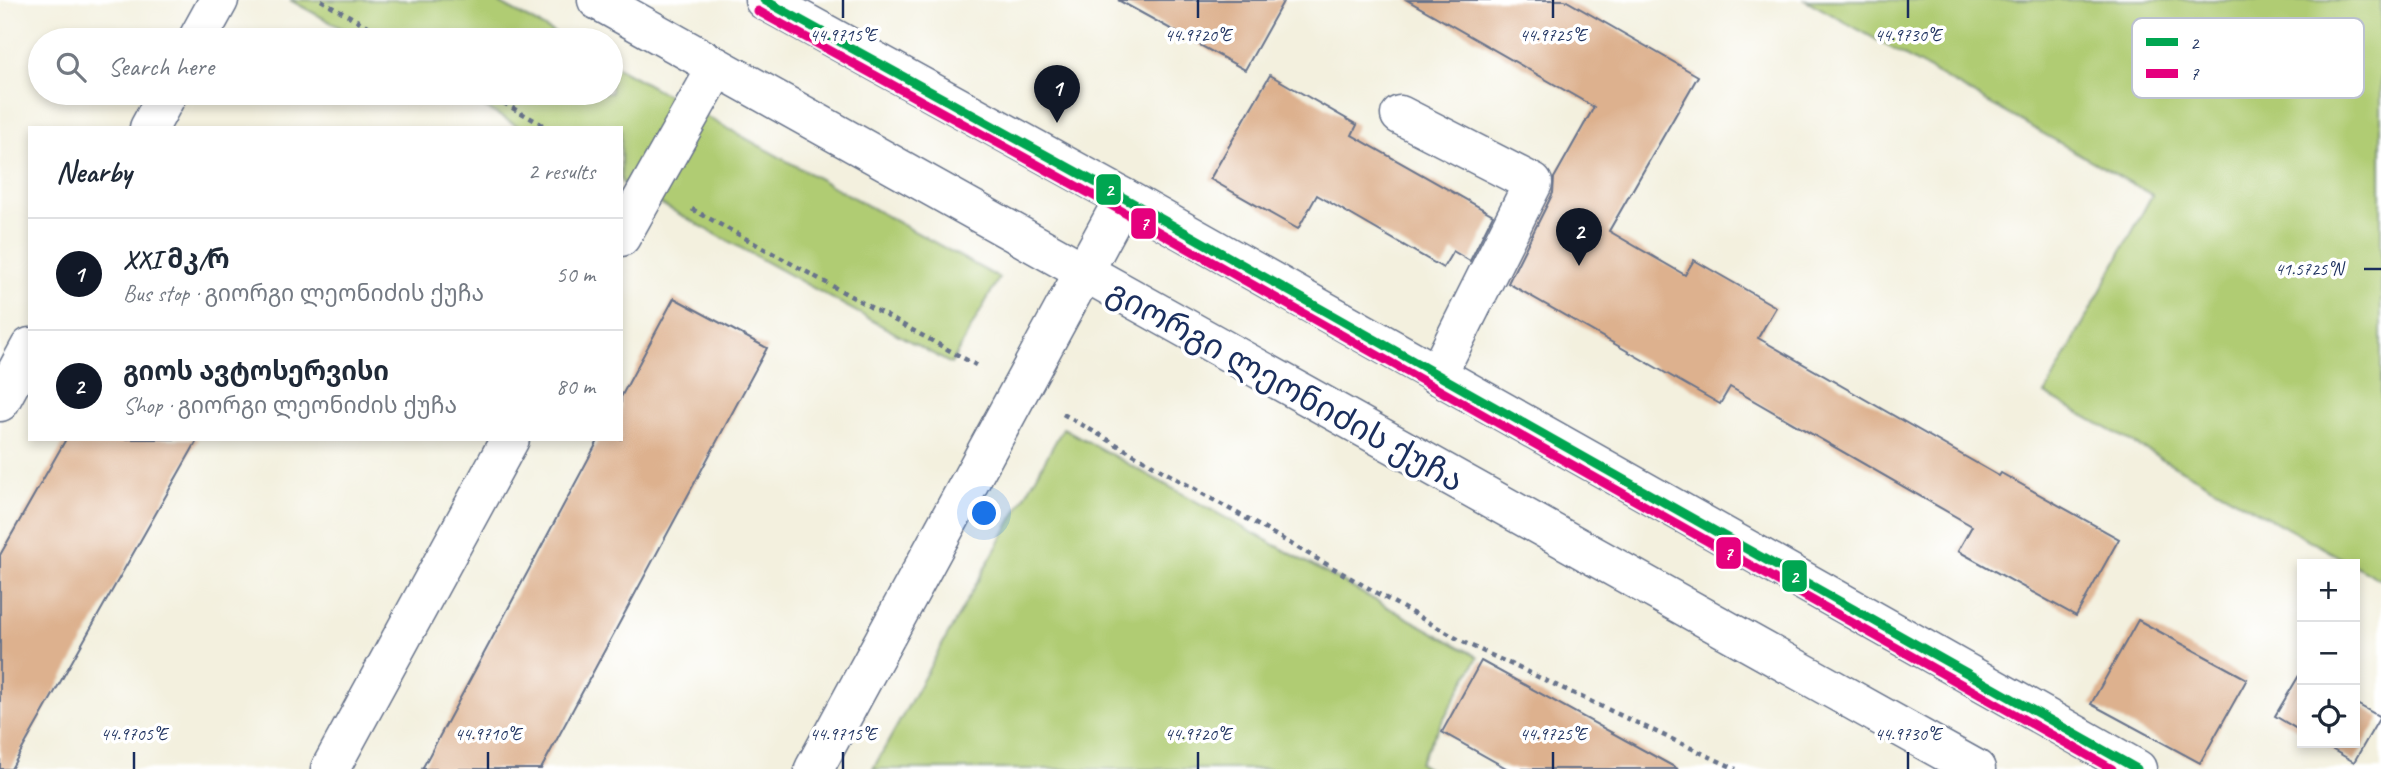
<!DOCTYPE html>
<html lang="en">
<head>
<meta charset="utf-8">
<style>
	body { margin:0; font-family:Caveat,"Noto Sans Georgian",sans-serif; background:#f6f6f7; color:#1f2937 }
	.controls { position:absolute; right:21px; bottom:21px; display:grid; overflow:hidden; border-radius:0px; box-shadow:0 4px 10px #0003 }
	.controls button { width:63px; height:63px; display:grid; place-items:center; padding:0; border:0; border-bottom:2px solid #e0e1e3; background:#fff; color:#1f2937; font:35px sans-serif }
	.you { position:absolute; left:985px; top:514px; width:24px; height:24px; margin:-18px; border:5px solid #fff; border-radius:50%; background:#1a73e8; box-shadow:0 0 0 10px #1a73e833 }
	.badge { display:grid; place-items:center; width:46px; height:46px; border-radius:50%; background:#111827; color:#fff; font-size:23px; font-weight:700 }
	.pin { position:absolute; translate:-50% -58px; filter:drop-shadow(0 2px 4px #0008) }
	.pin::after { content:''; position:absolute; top:37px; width:24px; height:21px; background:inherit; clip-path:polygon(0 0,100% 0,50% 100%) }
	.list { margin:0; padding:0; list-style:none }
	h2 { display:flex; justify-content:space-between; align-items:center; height:91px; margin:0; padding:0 28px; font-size:30px }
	h2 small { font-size:23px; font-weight:400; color:#747a83 }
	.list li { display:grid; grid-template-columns:46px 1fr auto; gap:21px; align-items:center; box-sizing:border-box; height:112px; padding:0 28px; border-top:2px solid #e0e1e3 }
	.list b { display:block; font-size:26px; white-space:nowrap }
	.list p { margin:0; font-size:23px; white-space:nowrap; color:#747a83 }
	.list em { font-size:23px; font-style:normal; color:#747a83 }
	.icon { flex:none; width:38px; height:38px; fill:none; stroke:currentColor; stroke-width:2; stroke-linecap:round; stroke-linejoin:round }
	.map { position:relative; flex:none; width:2381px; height:769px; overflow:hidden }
	.search { position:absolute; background:#fff; box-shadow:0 4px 10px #0003; left:28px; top:28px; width:595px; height:77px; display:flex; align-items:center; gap:18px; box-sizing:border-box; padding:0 24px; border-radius:38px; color:#747a83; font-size:26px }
	.panel { position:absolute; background:#fff; box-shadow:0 4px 10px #0003; left:28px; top:126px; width:595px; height:315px; border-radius:0px }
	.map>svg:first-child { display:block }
	.green { fill:#b0cc73; stroke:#667e68; stroke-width:2 }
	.building { fill:#ddb18e }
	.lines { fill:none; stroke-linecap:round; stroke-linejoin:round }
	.minor-casing { stroke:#67738b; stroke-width:41 }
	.path { stroke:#67738b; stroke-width:4.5; stroke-dasharray:5 5; stroke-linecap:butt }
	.minor { stroke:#fff; stroke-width:38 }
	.bus-1-casing { stroke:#fff; stroke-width:14 }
	.bus-2-casing { stroke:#fff; stroke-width:14 }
	.bus-1 { stroke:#00a651; stroke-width:9 }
	.bus-2 { stroke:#e5007d; stroke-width:9 }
	.ticks { fill:none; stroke:#1b2f5e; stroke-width:2.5 }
	.labels { text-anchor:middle; stroke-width:7; stroke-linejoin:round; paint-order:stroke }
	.street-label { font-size:33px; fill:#1b2f5e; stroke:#fff }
	.key { fill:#fff; stroke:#bbc1cf; stroke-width:2 }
	.key-label { font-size:19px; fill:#1b2f5e }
	.ticks-label { font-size:18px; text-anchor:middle; fill:#1b2f5e; stroke:#fff; stroke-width:7; stroke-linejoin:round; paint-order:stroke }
	.line-badge { stroke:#fff; stroke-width:2.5 }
	.badge-label { font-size:19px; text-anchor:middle; font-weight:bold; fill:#fff }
</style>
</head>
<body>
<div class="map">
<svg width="2381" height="769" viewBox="0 0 2381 769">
	<rect width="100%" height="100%" fill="#fff"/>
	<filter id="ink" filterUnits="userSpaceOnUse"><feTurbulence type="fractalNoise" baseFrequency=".0143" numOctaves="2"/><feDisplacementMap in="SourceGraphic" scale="14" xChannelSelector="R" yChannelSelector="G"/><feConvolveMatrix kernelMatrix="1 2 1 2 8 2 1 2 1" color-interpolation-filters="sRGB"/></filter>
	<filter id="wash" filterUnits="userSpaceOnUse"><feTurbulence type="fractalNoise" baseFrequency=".00686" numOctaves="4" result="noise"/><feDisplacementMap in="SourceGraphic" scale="28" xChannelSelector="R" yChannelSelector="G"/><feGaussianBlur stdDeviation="1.57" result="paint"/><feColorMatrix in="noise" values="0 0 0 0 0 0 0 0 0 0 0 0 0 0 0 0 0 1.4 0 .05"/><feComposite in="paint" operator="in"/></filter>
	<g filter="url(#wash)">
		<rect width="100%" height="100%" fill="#f3f0de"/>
		<!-- green -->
		<g class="green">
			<path d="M290 0H494L567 40H363Z"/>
			<path d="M1806 0H2381V580L2045 394 2152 195Z"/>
			<path d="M611 64 999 278 951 364 621 182V128H522L458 93H611Z"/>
			<path d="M1063 428 1478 657 1419 763 1428 769H873Z"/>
		</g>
		<g id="blocks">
			<!-- building -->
			<g class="building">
				<path d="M1118 0H1284L1245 70Z"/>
				<path d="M1407 0H1565L1698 76 1609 231 1685 275 1694 260 1776 307 1758 338 1999 476 2001 473 2119 539 2076 616 1958 551 1972 526 1730 387 1720 404 1508 283 1553 193 1554 178 1594 107Z"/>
				<path d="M1270 75 1357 125 1352 135 1493 215 1470 261 1453 251 1443 268 1317 195 1298 229 1210 179Z"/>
				<path d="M674 298 767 348 541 769H422L599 439H621V397Z"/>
				<path d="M66 439H198L11 769H0V555Z"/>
				<path d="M2138 620 2247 679 2200 763 2091 704Z"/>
				<path d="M1481 661 1678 769H1508L1442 732Z"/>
				<path d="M2301 672 2302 673V732L2275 716Z"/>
				<path d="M2355 703 2380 717 2354 762 2321 743H2355Z"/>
			</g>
		</g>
	</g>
	<g filter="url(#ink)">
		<use href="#blocks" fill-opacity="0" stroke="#67738b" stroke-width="2"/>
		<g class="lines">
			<defs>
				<g id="minor">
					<path d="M597 0 1976 769"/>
					<path d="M764 0 1124 198 2137 769"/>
					<path d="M197 40 219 0"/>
					<path d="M1400 115 1533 183 1437 375"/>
					<path d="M149 128 168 93"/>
					<path d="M621 237 717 67"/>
					<path d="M0 402 30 347"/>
					<path d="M330 769 510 439"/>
					<path d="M814 769 1124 198"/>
				</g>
			</defs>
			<!-- minor casing -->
			<use href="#minor" class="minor-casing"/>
			<!-- path -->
			<g class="path">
				<path d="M321 0 392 40"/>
				<path d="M486 93 548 128"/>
				<path d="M692 209 976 365"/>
				<path d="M1063 414 1463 642 1736 769"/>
			</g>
			<!-- minor -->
			<use href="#minor" class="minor"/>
			<defs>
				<path id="bus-1" d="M764 0 1124 198 2137 769"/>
				<path id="bus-2" d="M758 11 1118 209 2112 769"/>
			</defs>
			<!-- bus-1 casing -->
			<use href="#bus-1" class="bus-1-casing"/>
			<!-- bus-2 casing -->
			<use href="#bus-2" class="bus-2-casing"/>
			<!-- bus-1 -->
			<use href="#bus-1" class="bus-1"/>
			<!-- bus-2 -->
			<use href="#bus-2" class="bus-2"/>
		</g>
	</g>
	<!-- ticks -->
	<path class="ticks" d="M843 0V18M1198 0V18M1553 0V18M1908 0V18M2364 269H2381M134 752V769M488 752V769M843 752V769M1198 752V769M1553 752V769M1908 752V769"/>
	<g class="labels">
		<!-- street labels -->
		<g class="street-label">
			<text transform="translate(1286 385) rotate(29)" y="12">გიორგი ლეონიძის ქუჩა</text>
		</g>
	</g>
	<!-- legend -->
	<rect x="2132" y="18" width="232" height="80" rx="10" class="key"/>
	<rect x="2146" y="38" width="32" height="8" fill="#00a651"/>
	<rect x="2146" y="69" width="32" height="9" fill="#e5007d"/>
	<g class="key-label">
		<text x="2190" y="49">2</text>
		<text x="2190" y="80">7</text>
	</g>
	<g class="ticks-label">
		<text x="843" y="41">44.9715°E</text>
		<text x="1198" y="41">44.9720°E</text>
		<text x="1553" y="41">44.9725°E</text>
		<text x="1908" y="41">44.9730°E</text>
		<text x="2309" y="275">41.5725°N</text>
		<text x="134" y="740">44.9705°E</text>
		<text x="488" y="740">44.9710°E</text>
		<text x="843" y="740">44.9715°E</text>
		<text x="1198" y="740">44.9720°E</text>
		<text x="1553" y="740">44.9725°E</text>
		<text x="1908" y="740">44.9730°E</text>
	</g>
	<g class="line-badge">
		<rect x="1095" y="173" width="27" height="33" rx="7" fill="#00a651"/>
		<rect x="1130" y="207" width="27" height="33" rx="7" fill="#e5007d"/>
		<rect x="1715" y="536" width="27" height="34" rx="7" fill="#e5007d"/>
		<rect x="1781" y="559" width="27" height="34" rx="7" fill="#00a651"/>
	</g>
	<g class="badge-label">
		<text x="1109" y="196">2</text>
		<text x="1144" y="230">7</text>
		<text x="1728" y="560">7</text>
		<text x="1794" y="583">2</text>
	</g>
</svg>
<div class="controls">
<button>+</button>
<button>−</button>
<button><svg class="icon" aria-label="locate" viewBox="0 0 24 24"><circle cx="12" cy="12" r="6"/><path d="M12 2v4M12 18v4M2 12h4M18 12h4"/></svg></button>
</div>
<div class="you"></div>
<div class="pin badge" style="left:1057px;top:123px">1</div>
<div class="pin badge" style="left:1579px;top:266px">2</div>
<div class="search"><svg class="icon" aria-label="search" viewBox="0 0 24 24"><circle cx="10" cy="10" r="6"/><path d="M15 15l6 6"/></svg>Search here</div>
<section class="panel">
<h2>Nearby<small>2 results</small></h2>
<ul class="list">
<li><span class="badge">1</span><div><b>XXI მკ/რ</b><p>Bus stop · გიორგი ლეონიძის ქუჩა</p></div><em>50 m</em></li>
<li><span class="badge">2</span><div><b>გიოს ავტოსერვისი</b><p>Shop · გიორგი ლეონიძის ქუჩა</p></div><em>80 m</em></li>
</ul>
</section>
</div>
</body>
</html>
